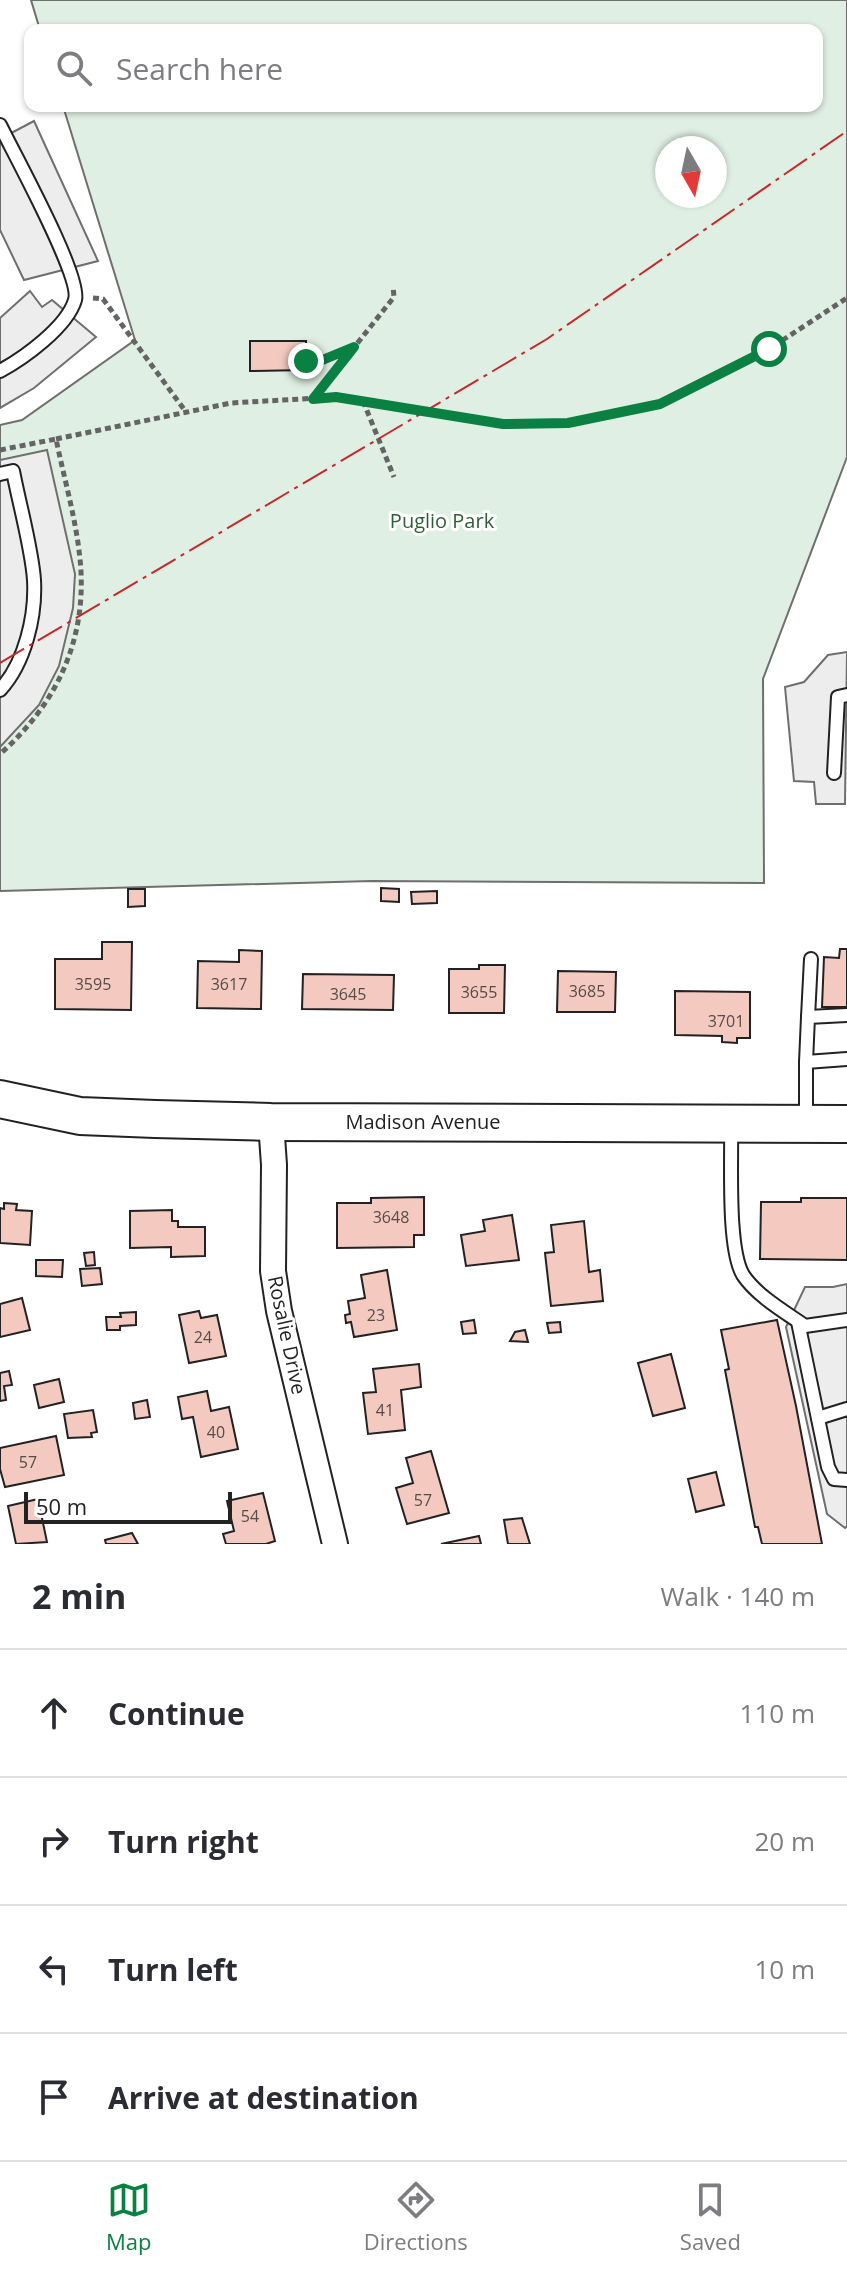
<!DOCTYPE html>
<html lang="en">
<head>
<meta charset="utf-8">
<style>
	body { margin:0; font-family:"Open Sans",sans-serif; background:#f2f2f3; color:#2b2b33 }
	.compass { position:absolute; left:655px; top:136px; width:72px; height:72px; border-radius:50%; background:#fff; box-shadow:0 2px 6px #0004; rotate:171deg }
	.scale { position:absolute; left:24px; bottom:20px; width:208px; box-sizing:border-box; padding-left:8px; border:4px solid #222; border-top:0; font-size:22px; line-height:28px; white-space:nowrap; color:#222; -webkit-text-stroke:6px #fff; paint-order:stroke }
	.stop { position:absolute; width:24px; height:24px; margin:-18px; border:6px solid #0b8043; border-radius:50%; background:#fff }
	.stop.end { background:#0b8043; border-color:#fff; box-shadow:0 2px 8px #0008 }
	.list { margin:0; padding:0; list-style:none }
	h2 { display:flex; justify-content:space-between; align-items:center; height:104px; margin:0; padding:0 32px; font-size:34px }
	h2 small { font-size:26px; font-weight:400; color:#7c7c81 }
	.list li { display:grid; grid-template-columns:52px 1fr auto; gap:24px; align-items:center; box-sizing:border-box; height:128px; padding:0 32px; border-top:2px solid #e1e1e2 }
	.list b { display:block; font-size:30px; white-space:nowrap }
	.list em { font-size:26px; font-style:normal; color:#7c7c81 }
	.icon { flex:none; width:44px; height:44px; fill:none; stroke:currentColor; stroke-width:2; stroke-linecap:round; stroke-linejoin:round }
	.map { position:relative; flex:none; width:847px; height:1544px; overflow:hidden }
	.search { position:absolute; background:#fff; box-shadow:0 2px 6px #0004; left:24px; right:24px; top:24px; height:88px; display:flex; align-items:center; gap:20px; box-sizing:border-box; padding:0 28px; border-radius:16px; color:#7c7c81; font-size:30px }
	.sheet { height:616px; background:#fff }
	nav { display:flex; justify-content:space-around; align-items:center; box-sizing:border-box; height:112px; border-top:2px solid #e1e1e2; background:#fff; font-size:22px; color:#7c7c81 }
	nav a { display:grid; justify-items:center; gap:4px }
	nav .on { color:#0b8043 }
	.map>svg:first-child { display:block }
	.green { fill:#e0efe3; stroke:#6f6f6f; stroke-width:2; fill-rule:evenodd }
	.parking { fill:#ededed; stroke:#6f6f6f; stroke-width:2 }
	.building { fill:#f3c9c0; stroke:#222; stroke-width:2 }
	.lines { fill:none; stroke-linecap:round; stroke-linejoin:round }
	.service-casing { stroke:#222; stroke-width:16 }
	.minor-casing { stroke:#222; stroke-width:28 }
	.secondary-casing { stroke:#222; stroke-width:40 }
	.path { stroke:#646464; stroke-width:5; stroke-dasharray:6 4; stroke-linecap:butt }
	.service { stroke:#fff; stroke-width:12 }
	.minor { stroke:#fff; stroke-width:24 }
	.secondary { stroke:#fff; stroke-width:36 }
	.power { stroke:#c62828; stroke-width:2; stroke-dasharray:28 6 4 6; stroke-linecap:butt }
	.route { stroke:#0b8043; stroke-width:10 }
	.labels { text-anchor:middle; stroke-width:6; stroke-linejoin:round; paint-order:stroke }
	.number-label { font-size:16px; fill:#564c4a }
	.park-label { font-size:20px; fill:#2f5e38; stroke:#fff }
	.street-label { font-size:20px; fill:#222; stroke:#fff }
</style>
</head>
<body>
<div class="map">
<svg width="847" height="1544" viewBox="0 0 847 1544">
	<rect width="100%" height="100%" fill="#fff"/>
	<!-- green -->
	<path class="green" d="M31 0H847V457L763 679 764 883 371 881 0 891V425L22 420 135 340 63 106H817V30H40ZM667 148H715V196H667Z"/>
	<!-- parking -->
	<g class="parking">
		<path d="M34 121 98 261 24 280 0 230V139Z"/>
		<path d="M30 291 42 307 52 300 96 337 34 388 0 408V318Z"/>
		<path d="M47 450 75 574 73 608 59 666 39 705 0 747V460Z"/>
		<path d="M847 652 845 804H816L814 782 794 781 785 687 804 682 828 655Z"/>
		<path d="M847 1284V1526L845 1528 827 1514 786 1327 805 1287H833Z"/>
	</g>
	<!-- building -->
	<g class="building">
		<path d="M250 341H306V370L250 371Z"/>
		<path d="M381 888 399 889V902L381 901Z"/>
		<path d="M128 889H145V906L128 907Z"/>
		<path d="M437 891V903L412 904 411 892Z"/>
		<path d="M102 942H132L131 1010 55 1009V959H102Z"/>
		<path d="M840 949H847V1007H822L824 957 839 958Z"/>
		<path d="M239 950 262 951 261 1009 197 1008 198 961 239 962Z"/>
		<path d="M479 965H505L504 1013H449V969H479Z"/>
		<path d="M558 971 616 972 615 1012H557Z"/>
		<path d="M303 974 394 975 393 1010 302 1009Z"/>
		<path d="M675 991 750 992V1038H737V1043L722 1042V1036L675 1035Z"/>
		<path d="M424 1197V1235H414V1247L337 1248V1203H371V1198Z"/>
		<path d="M801 1198H847V1260L760 1259 761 1202H801Z"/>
		<path d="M4 1203 17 1204 16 1210 32 1211 30 1245 0 1243V1208L4 1209Z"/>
		<path d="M172 1210V1221H178V1227H205V1256L171 1257V1247L130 1248V1211Z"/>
		<path d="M512 1215 519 1260 466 1266 461 1235 485 1231 483 1220Z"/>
		<path d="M584 1221 589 1272 600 1270 603 1301 551 1306 545 1253 554 1252 551 1225Z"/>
		<path d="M94 1252 95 1265 86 1266 84 1253Z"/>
		<path d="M36 1260H63L62 1277 36 1276Z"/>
		<path d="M100 1268 102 1284 82 1286 80 1269Z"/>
		<path d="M387 1270 397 1330 354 1337 351 1322 346 1323 345 1315 350 1314 348 1301 365 1298 361 1275Z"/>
		<path d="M22 1298 30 1330 0 1337V1304Z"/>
		<path d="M199 1311 201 1318 217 1315 226 1356 189 1363 179 1315Z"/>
		<path d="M136 1312V1325L120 1326V1330H107L106 1317H121L120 1313Z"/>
		<path d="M474 1320 476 1333 463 1334 461 1322Z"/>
		<path d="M777 1320 796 1406 822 1544H762L758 1527H755L725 1370 729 1369 721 1330Z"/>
		<path d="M560 1322 561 1332 549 1333 547 1323Z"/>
		<path d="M525 1330 528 1342 510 1341 515 1332Z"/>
		<path d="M671 1354 685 1408 653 1416 638 1363Z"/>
		<path d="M419 1364 421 1387 401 1390 405 1430 368 1434 363 1393 376 1392 373 1369Z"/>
		<path d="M9 1371 12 1385 4 1386 6 1400 0 1401V1373Z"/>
		<path d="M59 1379 64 1402 39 1408 34 1385Z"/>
		<path d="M207 1391 211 1411 229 1407 238 1449 201 1457 193 1417 182 1419 178 1397Z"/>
		<path d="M147 1400 150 1417 135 1419 133 1403Z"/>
		<path d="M93 1410 97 1432 91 1433 92 1437 68 1438 64 1414Z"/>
		<path d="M56 1436 64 1475 5 1487 0 1469V1448Z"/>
		<path d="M431 1451 449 1513 407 1524 396 1488 413 1483 406 1458Z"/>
		<path d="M716 1472 724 1505 696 1512 688 1479Z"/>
		<path d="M263 1493 275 1541 266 1544H226L223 1534 234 1531 227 1501Z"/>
		<path d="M38 1499 47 1542 16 1544 8 1506Z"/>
		<path d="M522 1518 530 1544H508L504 1520Z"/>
		<path d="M132 1533 138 1544H106L105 1540Z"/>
		<path d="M479 1536 481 1544H441Z"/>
	</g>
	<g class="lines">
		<defs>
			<g id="service">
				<path d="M0 125C14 154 82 277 75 300 67 327 24 358 0 371"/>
				<path d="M0 474 13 471C19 503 32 549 34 580 36 616 25 663 0 690"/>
				<path d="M834 773 838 697 847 695"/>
				<path d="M808 1017 811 959"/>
				<path d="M806 1062 808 1017 847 1015"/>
				<path d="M806 1121V1062L847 1059"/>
				<path d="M731 1127C732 1160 727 1248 743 1275 757 1296 785 1312 805 1326L847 1320"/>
				<path d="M798 1322 828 1467 834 1479 847 1480"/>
				<path d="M818 1418 847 1409"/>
			</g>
			<path id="minor" d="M271 1122 274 1165 273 1271 279 1311 335 1544"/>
			<path id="secondary" d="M0 1099 80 1116 155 1119 271 1122 847 1124"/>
		</defs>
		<!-- service casing -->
		<use href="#service" class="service-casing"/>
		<!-- minor casing -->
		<use href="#minor" class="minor-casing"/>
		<!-- secondary casing -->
		<use href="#secondary" class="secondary-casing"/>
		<!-- path -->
		<g class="path">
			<path d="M93 298 103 299 186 412"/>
			<path d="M306 361H320L354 347"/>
			<path d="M314 398 394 297 393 286"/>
			<path d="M363 401 394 477"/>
			<path d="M56 439 231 403 336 397 503 424 568 423 660 404 769 349 847 298"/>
			<path d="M0 450 56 439C64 478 76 519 80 559 88 637 58 703 0 754"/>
		</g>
		<!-- service -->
		<use href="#service" class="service"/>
		<!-- minor -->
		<use href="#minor" class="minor"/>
		<!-- secondary -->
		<use href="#secondary" class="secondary"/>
		<!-- power -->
		<path class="power" d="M0 663 547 339 847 131"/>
	</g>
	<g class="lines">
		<!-- route -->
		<path class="route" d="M306 361H320L354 347 313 399 336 397 503 424 568 423 660 404 769 349"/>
	</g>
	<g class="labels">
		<!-- number labels -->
		<g class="number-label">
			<text x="93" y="990">3595</text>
			<text x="229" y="990">3617</text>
			<text x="587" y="997">3685</text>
			<text x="479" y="998">3655</text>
			<text x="348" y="1000">3645</text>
			<text x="726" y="1027">3701</text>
			<text x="391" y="1223">3648</text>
			<text x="376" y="1321">23</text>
			<text x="203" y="1343">24</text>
			<text x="385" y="1416">41</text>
			<text x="216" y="1438">40</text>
			<text x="28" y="1468">57</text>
			<text x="423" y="1506">57</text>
			<text x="250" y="1522">54</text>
		</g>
		<!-- park labels -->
		<g class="park-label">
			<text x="442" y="528">Puglio Park</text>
		</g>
		<!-- street labels -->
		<g class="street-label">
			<text x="423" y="1129">Madison Avenue</text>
			<text transform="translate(287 1335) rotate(78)" y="7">Rosalie Drive</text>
		</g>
	</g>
</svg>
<svg class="compass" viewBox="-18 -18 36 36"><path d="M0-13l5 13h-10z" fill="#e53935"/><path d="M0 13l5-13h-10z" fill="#7c7c81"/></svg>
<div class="scale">50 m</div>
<div class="stop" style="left:769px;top:349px"></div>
<div class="stop end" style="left:306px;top:361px"></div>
<div class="search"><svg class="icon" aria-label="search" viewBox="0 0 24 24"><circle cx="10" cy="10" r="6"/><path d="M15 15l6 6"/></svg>Search here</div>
</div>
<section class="sheet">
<h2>2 min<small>Walk · 140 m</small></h2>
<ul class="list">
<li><svg class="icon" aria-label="ahead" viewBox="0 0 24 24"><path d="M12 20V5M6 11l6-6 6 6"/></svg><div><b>Continue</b></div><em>110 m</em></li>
<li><svg class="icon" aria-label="right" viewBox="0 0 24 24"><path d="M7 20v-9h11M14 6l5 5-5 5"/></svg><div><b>Turn right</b></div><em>20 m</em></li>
<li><svg class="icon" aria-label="left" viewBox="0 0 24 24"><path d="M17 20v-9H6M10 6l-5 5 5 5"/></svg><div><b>Turn left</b></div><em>10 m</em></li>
<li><svg class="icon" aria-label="arrive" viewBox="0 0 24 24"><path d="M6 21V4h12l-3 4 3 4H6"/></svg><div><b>Arrive at destination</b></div></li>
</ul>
</section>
<nav>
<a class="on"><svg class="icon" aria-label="map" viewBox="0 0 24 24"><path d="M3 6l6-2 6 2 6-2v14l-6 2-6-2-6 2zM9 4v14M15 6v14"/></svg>Map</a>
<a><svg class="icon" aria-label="directions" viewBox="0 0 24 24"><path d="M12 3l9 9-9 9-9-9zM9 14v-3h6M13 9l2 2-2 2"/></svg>Directions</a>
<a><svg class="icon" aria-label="saved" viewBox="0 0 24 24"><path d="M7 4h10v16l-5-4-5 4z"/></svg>Saved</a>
</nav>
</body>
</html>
